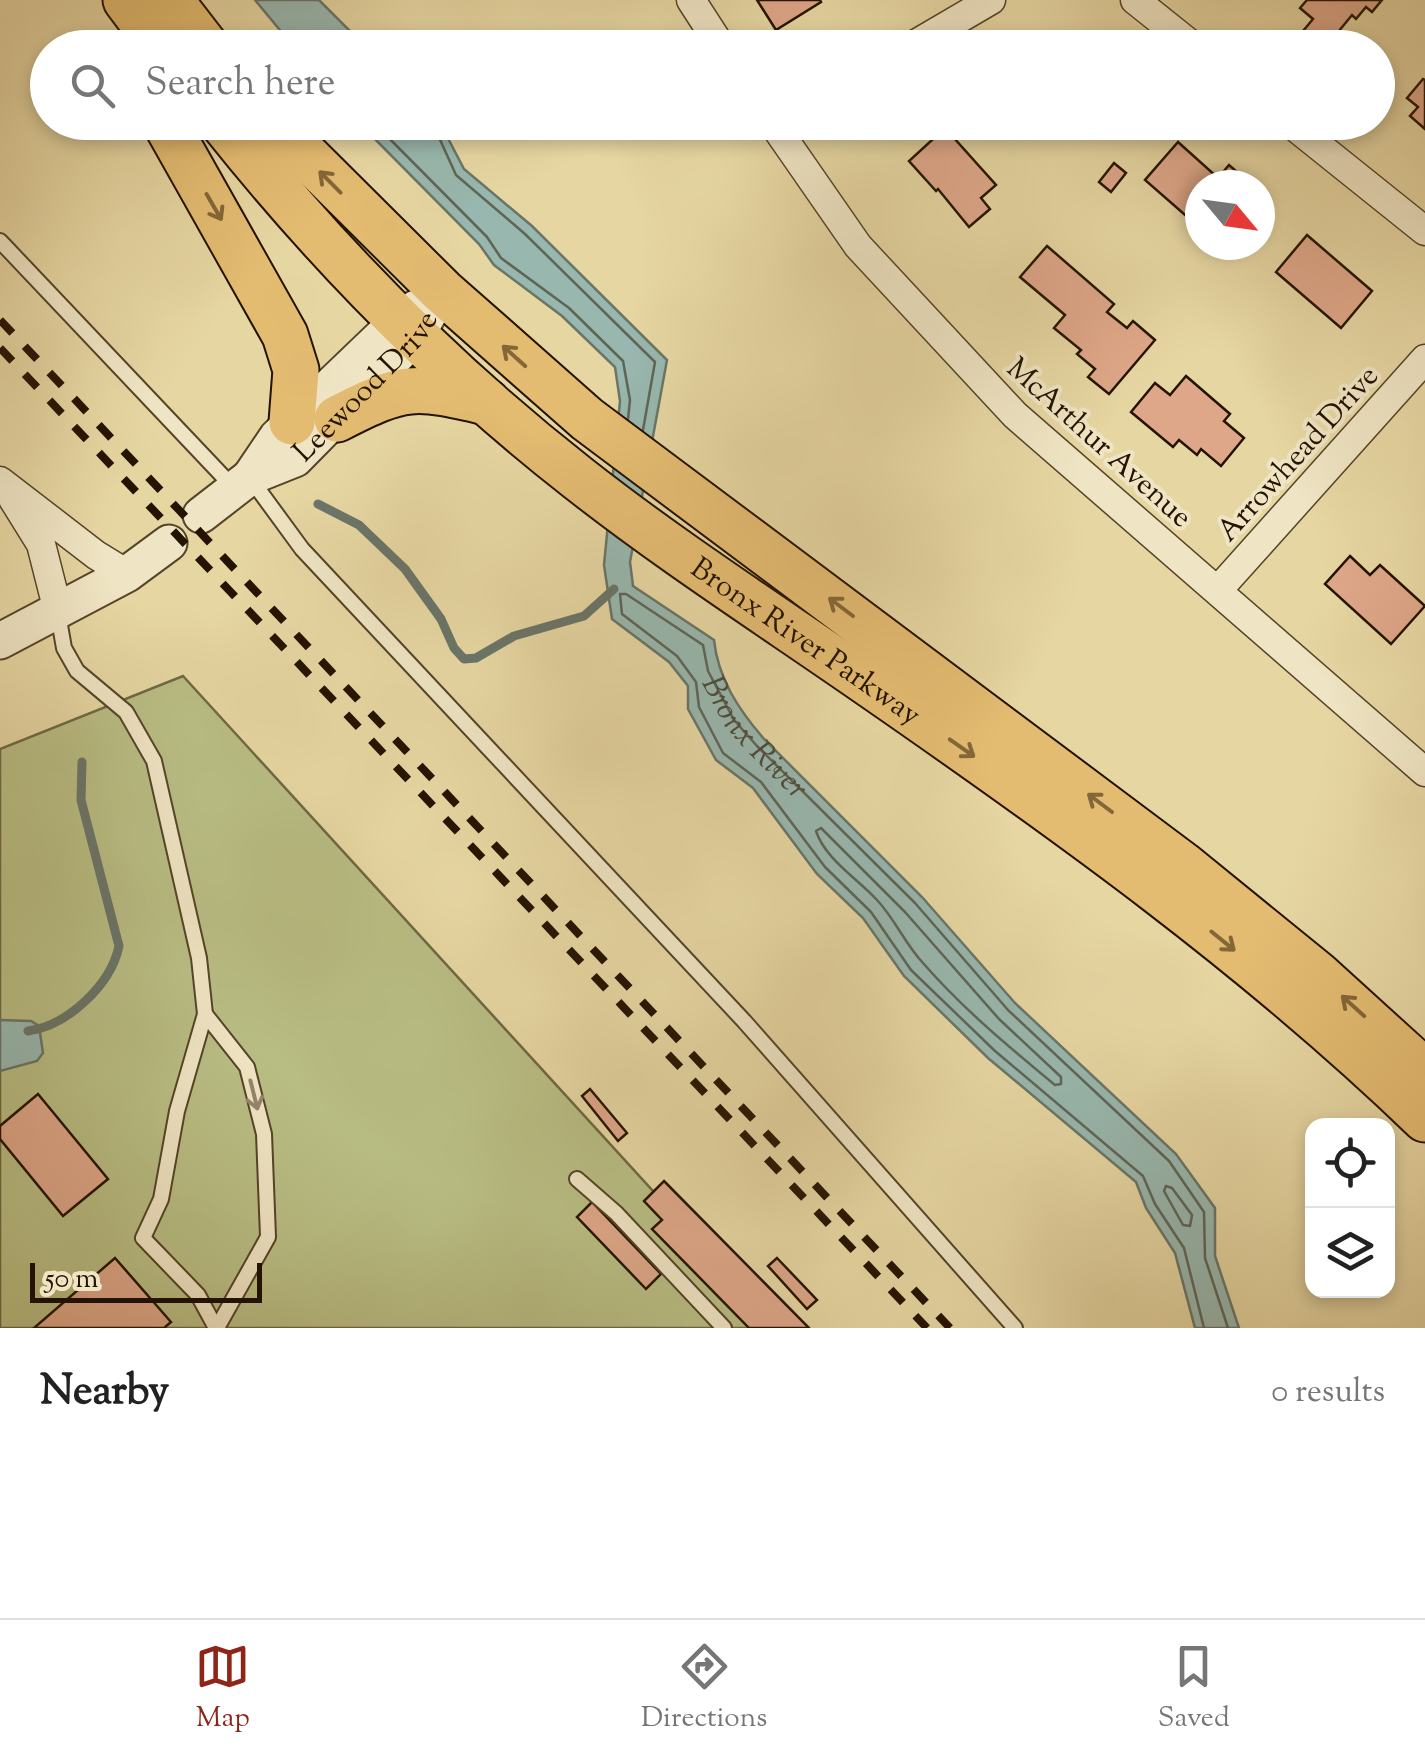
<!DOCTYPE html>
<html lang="en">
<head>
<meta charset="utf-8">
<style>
	body { margin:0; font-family:"Sorts Mill Goudy",serif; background:#f2f2f2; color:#222 }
	.controls { position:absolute; right:30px; bottom:30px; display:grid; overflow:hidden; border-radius:20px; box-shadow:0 5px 15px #0003 }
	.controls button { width:90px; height:90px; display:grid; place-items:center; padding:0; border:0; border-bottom:2px solid #e0e0e0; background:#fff; color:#222; font:50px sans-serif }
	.compass { position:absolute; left:1185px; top:170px; width:90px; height:90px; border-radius:50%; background:#fff; box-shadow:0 5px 15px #0003; rotate:119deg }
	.scale { position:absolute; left:30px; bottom:25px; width:232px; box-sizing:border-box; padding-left:10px; border:5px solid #241300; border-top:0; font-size:28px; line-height:35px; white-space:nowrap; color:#241300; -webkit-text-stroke:8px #efe4c3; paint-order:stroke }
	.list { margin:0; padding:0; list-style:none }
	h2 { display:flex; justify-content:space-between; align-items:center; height:130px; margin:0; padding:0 40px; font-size:42px }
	h2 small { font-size:32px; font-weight:400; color:#767676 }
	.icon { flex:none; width:55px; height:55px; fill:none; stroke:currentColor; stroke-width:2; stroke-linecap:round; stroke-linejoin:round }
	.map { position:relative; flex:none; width:1425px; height:1328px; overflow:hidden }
	.search { position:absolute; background:#fff; box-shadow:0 5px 15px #0003; left:30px; right:30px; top:30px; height:110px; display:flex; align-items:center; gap:25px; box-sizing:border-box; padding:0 35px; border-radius:55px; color:#767676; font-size:38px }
	.sheet { height:290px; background:#fff }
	nav { display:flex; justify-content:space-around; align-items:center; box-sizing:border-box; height:140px; border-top:2px solid #e0e0e0; background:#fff; font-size:28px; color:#767676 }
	nav a { display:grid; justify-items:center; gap:5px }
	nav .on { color:#8f2418 }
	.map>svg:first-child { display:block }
	.green { fill:#b8bd83; stroke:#6e6842; stroke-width:2.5 }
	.water { fill:#98b7ae; stroke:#6a7568; stroke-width:2.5 }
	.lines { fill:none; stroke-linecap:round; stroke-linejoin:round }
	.shore { stroke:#5e6557; stroke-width:2.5 }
	.stream { stroke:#6a7568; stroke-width:9 }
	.building { fill:#dea789; stroke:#241300; stroke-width:2.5 }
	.service-casing { stroke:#544428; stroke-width:18 }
	.minor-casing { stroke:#544428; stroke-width:31 }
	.tertiary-casing { stroke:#544428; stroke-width:39 }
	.trunk-casing { stroke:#241300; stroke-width:49 }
	.service { stroke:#efe4c3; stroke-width:14 }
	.minor { stroke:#efe4c3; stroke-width:28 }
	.tertiary { stroke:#efe4c3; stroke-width:35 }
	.trunk { stroke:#e3bb71; stroke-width:45 }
	.rail { stroke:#241300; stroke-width:8; stroke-dasharray:18 18; stroke-linecap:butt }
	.oneway { stroke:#846738 }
	.oneway2 { stroke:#94866b }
	.labels { text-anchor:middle; stroke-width:8; stroke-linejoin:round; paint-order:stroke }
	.street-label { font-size:30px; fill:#241300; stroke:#efe4c3 }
	.water-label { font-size:32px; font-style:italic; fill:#4d4c3d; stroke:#efe4c3 }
</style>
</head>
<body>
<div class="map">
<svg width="1425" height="1328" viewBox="0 0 1425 1328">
	<rect width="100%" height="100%" fill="#e6d6a2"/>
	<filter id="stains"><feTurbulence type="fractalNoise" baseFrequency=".002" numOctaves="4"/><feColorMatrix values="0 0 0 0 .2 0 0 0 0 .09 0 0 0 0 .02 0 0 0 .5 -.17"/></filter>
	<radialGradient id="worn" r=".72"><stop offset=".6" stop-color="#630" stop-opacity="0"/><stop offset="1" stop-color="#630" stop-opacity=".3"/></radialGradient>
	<!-- green -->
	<path class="green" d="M183 676 778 1328H0V749Z"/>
	<!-- water -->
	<g class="water">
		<path d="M255 0H319L366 47H294Z"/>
		<path d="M359 123H440L464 169 532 226 667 360 630 562 633 586 714 640C718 679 739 710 764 739L922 897 1015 1003 1176 1154 1215 1208V1256L1239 1328H1195L1175 1253 1146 1208 1136 1182 988 1058 904 976 863 918 817 874 753 788 716 760 688 709V686L669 662 612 619 604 565 620 401 615 367 562 316 494 265 479 244Z"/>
		<path d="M0 1020 31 1021 39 1026 43 1053 37 1061 0 1071Z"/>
	</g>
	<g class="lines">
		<!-- shore -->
		<g class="shore">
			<path d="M373 122 487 237 501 258 569 308 623 361 630 400 628 419"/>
			<path d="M432 122 456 175 525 234 655 362 643 430"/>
			<path d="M821 828 905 912 999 1019 1061 1077V1084L1055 1085C1009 1047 962 1008 923 963 905 944 895 919 877 900 858 879 825 859 816 831Z"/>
			<path d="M1166 1186 1172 1188 1192 1215 1190 1226 1183 1225 1164 1191Z"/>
			<path id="s1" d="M1204 1328 1184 1248 1155 1204 1143 1176 995 1051 911 970 871 912 825 867 761 782 723 753 699 707 696 682 677 656 622 614 620 594H626L703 645 708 671 734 720 757 746 915 903 1008 1010 1169 1161 1204 1212 1205 1258 1228 1328"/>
		</g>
		<!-- stream -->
		<g class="stream">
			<path d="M318 504 359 525 405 569 441 619 454 648 464 659 476 658 514 636 584 616 614 589"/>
			<path d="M28 1031C67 1026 111 985 119 946L81 800 82 762"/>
		</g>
	</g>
	<!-- building -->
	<g class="building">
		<path d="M757 0H820L821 2 776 30Z"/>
		<path d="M1307 0H1382L1372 12 1366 7 1356 19 1352 15 1334 37 1328 32 1318 44 1303 31 1313 19 1300 8Z"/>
		<path d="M1423 79 1425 80V129L1410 116 1418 107 1407 98Z"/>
		<path d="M945 128 996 185 981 198 990 209 969 227 938 189 936 191 909 161Z"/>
		<path d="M1178 142 1218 178 1229 165 1252 185H1200V228L1145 180Z"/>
		<path d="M1114 163 1126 173 1111 192 1099 182Z"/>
		<path d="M1307 235 1372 291 1341 328 1276 272Z"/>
		<path d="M1047 246 1114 304 1107 312 1127 328 1133 321 1155 340 1109 394 1088 377 1095 369 1077 354 1081 350 1054 328 1065 315 1020 277Z"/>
		<path d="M1186 376 1230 414 1224 421 1244 438 1221 466 1201 449 1197 455 1179 440 1173 447 1131 412 1155 383 1170 395Z"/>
		<path d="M1350 556 1370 575 1380 565 1425 606 1391 644 1325 584Z"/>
		<path d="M590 1089 627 1133 618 1141 582 1096Z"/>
		<path d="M38 1094 108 1179 63 1216 0 1139V1126Z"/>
		<path d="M664 1181 809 1328H749L652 1229 662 1220 644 1201Z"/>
		<path d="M592 1202 661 1274 646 1289 577 1217Z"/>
		<path d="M115 1258 171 1322 164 1328H34Z"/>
		<path d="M777 1258 817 1300 807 1309 768 1266Z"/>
	</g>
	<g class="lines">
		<defs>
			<g id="service">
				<path d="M0 241 234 488"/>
				<path d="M250 478 302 549 744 1021 1015 1328"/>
				<path d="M58 614 64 648 77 671 126 712 154 761 199 958 205 1014 177 1111 161 1199 143 1238 198 1295 216 1328"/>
				<path d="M205 1014 247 1067 264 1134 268 1237 217 1328"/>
				<path d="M577 1179 616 1213 724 1328"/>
			</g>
			<g id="minor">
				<path d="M691 0 722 48"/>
				<path d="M1135 0 1195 48"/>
				<path d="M909 48 991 0"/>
				<path d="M772 122 858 246 1015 415 1425 772"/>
				<path d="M1289 122 1425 231"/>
				<path d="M0 481 96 555 127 574"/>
				<path d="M13 499 41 544 58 611"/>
				<path d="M1218 590 1425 359"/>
			</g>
			<g id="tertiary">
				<path d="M250 477 277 437 399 320 416 308"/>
				<path id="s2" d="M201 515 250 477 295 459 416 336 442 291"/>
				<path d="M0 641 127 574 169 543"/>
			</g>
			<g id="trunk">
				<path d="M126 0 162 48"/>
				<path d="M170 0 207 48"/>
				<path d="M165 122 285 335 296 370 292 422"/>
				<path id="s3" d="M222 122C327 254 445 374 578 478 672 552 775 618 874 687 1066 820 1256 956 1425 1119"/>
				<path d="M272 122 442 291 587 419 1183 865 1317 974 1425 1072"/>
				<path d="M337 419C405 384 413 385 487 402"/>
			</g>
		</defs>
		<!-- service casing -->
		<use href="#service" class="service-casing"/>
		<!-- minor casing -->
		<use href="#minor" class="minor-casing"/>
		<!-- tertiary casing -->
		<use href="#tertiary" class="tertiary-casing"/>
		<!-- trunk casing -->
		<use href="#trunk" class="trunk-casing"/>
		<!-- service -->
		<use href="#service" class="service"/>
		<!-- minor -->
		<use href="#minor" class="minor"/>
		<!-- tertiary -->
		<use href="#tertiary" class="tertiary"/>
		<!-- trunk -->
		<use href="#trunk" class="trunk"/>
		<!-- rail -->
		<g class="rail">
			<path d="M0 320 950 1328"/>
			<path d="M0 348 927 1328"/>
		</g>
	</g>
	<!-- one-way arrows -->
	<defs><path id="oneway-shaft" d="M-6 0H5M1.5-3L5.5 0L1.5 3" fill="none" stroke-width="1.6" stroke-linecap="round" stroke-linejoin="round" transform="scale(2.5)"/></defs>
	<g class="oneway">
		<use href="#oneway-shaft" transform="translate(330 182) rotate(-135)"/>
		<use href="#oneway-shaft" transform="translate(214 207) rotate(60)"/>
		<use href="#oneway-shaft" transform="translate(514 356) rotate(-138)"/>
		<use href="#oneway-shaft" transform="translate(841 607) rotate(-143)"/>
		<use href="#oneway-shaft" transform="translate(962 748) rotate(35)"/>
		<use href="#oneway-shaft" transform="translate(1100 803) rotate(-143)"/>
		<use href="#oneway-shaft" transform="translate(1223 941) rotate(39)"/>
		<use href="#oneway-shaft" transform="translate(1353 1006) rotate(-138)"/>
	</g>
	<use class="oneway2" href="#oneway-shaft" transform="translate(254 1095) rotate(76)"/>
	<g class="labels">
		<!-- street labels -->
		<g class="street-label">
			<text dy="10" stroke="none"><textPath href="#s2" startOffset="212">Leewood Drive</textPath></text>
			<text transform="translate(1100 442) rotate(42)" y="10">McArthur Avenue</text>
			<text transform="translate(1297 453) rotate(-48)" y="10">Arrowhead Drive</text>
			<text dy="10" stroke="none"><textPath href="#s3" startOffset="785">Bronx River Parkway</textPath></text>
		</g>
		<!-- water labels -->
		<g class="water-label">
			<text dy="11" stroke="none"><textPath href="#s1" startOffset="1170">Bronx River</textPath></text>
		</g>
	</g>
	<rect width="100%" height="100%" filter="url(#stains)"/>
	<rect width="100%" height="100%" fill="url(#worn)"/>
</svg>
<div class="controls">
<button><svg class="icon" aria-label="locate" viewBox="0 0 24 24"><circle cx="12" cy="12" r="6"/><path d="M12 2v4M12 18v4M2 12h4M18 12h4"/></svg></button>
<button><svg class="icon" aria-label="layers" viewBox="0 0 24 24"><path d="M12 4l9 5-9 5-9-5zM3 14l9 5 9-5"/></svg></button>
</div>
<svg class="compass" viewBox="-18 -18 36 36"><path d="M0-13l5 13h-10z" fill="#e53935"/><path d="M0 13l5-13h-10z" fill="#767676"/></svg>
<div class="scale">50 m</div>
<div class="search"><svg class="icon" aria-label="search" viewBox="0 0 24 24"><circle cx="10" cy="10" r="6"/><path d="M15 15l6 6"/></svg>Search here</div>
</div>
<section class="sheet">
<h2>Nearby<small>0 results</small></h2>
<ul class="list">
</ul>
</section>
<nav>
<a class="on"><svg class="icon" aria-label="map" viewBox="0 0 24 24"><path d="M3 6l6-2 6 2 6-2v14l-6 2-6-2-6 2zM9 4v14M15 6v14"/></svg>Map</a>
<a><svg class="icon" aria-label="directions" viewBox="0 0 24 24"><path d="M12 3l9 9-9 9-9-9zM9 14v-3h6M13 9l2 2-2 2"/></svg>Directions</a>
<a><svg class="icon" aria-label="saved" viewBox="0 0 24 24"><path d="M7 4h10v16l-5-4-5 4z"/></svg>Saved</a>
</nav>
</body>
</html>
